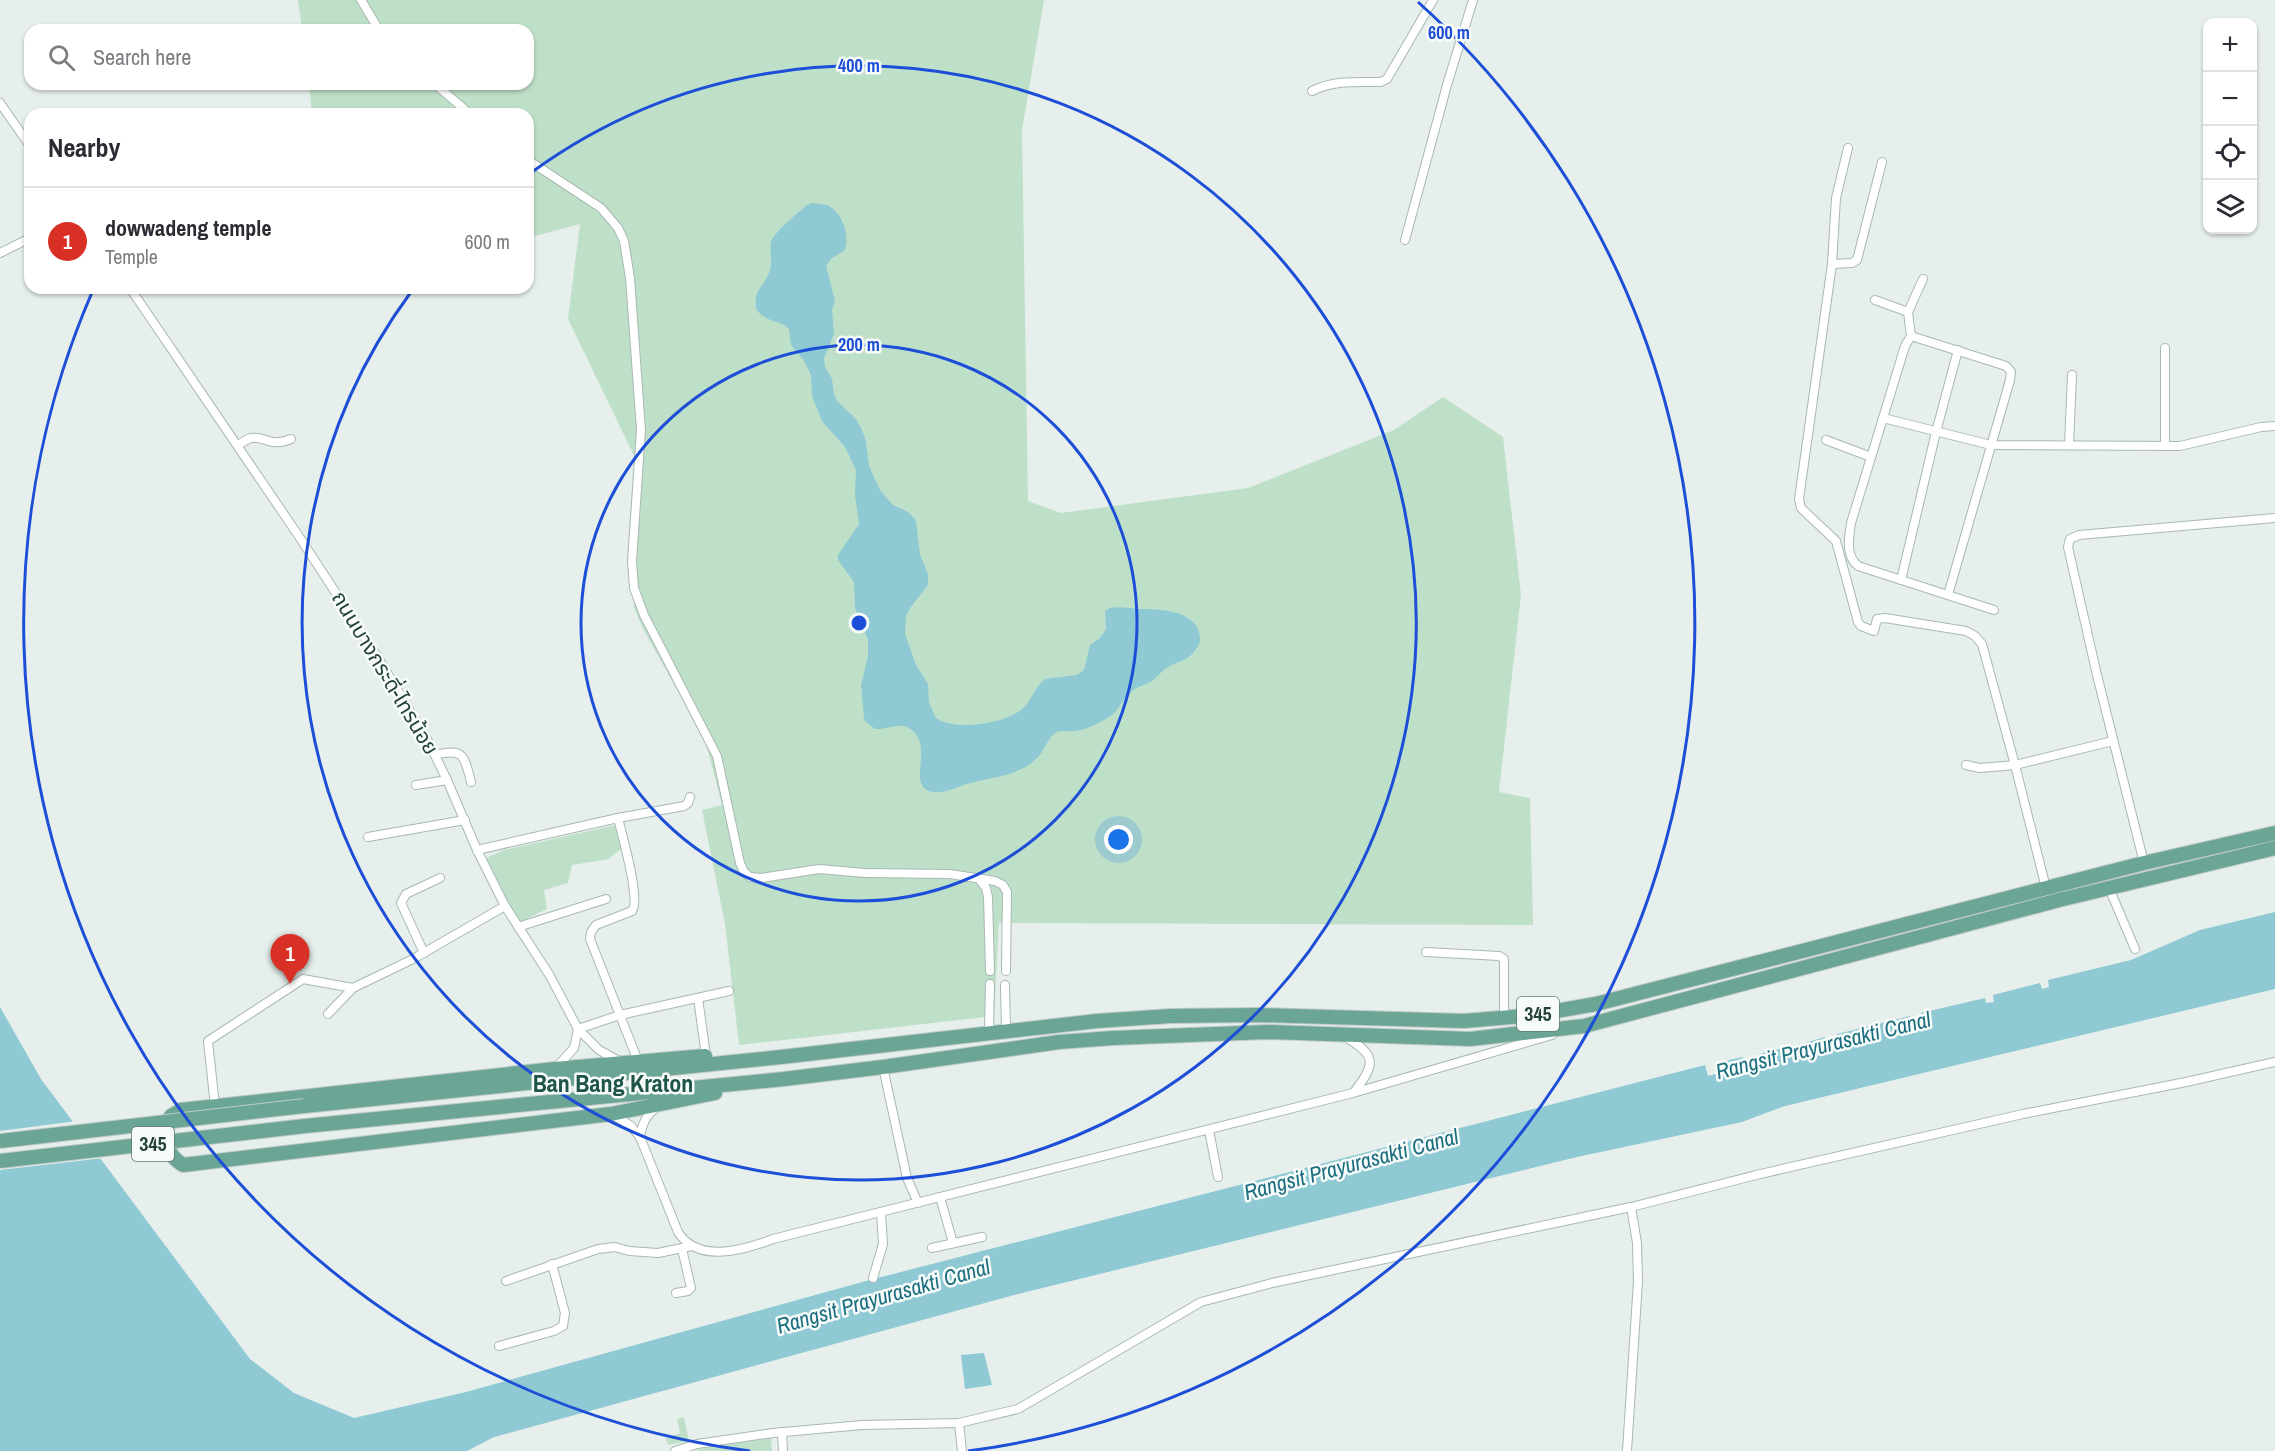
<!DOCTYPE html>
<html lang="en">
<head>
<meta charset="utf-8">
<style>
	body { margin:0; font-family:"Archivo Narrow","Noto Sans Thai",sans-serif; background:#f7f7f7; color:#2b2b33 }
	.controls { position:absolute; right:18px; top:18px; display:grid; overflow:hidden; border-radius:12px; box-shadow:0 2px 4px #0004 }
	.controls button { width:54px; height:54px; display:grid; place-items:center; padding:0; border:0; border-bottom:2px solid #e1e1e2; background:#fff; color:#2b2b33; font:30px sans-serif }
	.you { position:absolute; left:1119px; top:840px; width:21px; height:21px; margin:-15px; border:4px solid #fff; border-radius:50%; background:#1a73e8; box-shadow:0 0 0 9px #1a73e833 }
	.badge { display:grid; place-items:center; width:39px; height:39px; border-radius:50%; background:#d93025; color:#fff; font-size:20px; font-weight:700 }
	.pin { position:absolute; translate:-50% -50px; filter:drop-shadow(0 2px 3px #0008) }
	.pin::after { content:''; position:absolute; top:32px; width:21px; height:18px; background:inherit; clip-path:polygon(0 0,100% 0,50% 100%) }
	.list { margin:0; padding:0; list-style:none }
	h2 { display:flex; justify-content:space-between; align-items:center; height:78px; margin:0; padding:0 24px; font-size:26px }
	h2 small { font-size:20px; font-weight:400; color:#7c7c81 }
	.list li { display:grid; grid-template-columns:39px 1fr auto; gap:18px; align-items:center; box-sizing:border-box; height:108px; padding:0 24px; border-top:2px solid #e1e1e2 }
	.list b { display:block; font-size:22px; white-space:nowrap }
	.list p { margin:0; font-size:20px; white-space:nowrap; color:#7c7c81 }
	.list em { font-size:20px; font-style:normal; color:#7c7c81 }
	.icon { flex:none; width:33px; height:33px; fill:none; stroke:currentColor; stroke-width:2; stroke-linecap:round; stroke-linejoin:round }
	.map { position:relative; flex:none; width:2275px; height:1451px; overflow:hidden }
	.search { position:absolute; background:#fff; box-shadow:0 2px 4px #0004; left:24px; top:24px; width:510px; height:66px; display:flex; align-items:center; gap:15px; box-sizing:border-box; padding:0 21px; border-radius:18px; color:#7c7c81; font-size:22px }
	.panel { position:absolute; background:#fff; box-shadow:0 2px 4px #0004; left:24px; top:108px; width:510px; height:186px; border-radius:18px }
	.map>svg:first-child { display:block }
	.green { fill:#bfe0c8 }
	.water { fill:#8ec9d4 }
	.pier { fill:#e6efeb }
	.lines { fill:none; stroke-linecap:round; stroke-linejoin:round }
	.minor-casing { stroke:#a8b8b2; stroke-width:10 }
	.primary-casing { stroke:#c2cac8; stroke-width:16 }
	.minor { stroke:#fff; stroke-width:8 }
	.primary { stroke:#6aa596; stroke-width:14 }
	.primary-bridge-casing { stroke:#c2cac8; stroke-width:16; stroke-linecap:butt }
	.primary-bridge { stroke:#6aa596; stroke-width:14 }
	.ring { fill:none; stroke:#1d4ed8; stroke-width:3 }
	.labels { text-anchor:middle; stroke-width:5; stroke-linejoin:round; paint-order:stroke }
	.shield { fill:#f7fbf9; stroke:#637a73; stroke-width:1.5 }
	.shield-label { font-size:20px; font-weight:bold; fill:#24423a }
	.street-label { font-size:21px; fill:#24423a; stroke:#f7fbf9 }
	.water-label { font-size:22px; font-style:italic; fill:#1c6f80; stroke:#f7fbf9 }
	.quarter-label { font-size:24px; font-weight:bold; fill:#1f5548; stroke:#f7fbf9 }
	.centre { fill:#1d4ed8; stroke:#f7fbf9; stroke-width:3 }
	.ring-label { font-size:18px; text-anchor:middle; font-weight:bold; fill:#1d4ed8; stroke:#f7fbf9; stroke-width:5; stroke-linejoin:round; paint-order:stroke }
</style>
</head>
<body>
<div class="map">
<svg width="2275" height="1451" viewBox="0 0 2275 1451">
	<rect width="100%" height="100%" fill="#e6efeb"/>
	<!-- green -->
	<g class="green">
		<path d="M298 0H1044L1022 130 1028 501 1061 513 1248 488 1394 430 1443 397 1503 437 1521 595 1499 792 1530 798 1533 925 999 923 994 1016 739 1045 725 924 702 810 722 805 705 740 642 627 634 608V529L640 468 568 319 580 224 528 238V114H312L309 84H528V30H302Z"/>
		<path d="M616 825 623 847 609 859 572 865 568 883 544 890 547 909 518 923 484 859 504 850Z"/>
		<path d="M684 1417 689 1441 668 1445 666 1438 680 1433 677 1419Z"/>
		<path d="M771 1438 772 1451H695L699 1449Z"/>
	</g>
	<!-- water -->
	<g class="water">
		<path d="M812 203C817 204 822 204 826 205 842 210 851 237 844 251L832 258 826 266 835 301 832 310 834 334 824 358 825 367 832 379 834 394 837 401 856 419 862 430 866 441 869 466 880 490 893 505 908 512 916 520 920 555 928 574V585L910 608 906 616 905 634 916 665 928 684 929 702 935 717C952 732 1006 724 1022 709 1032 701 1034 687 1045 679L1077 675 1084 670 1090 645 1100 638 1106 629 1105 611 1110 608C1119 606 1129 608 1138 609 1161 609 1202 610 1200 642 1189 664 1181 658 1165 669 1161 672 1157 677 1152 681 1146 685 1138 686 1132 691 1120 701 1120 712 1104 720 1095 725 1085 730 1075 731 1068 732 1063 730 1057 732 1047 737 1045 752 1035 760 1016 777 990 777 967 784 956 787 944 794 932 792 904 786 938 742 907 727 897 723 885 730 875 729L866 722 864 718 861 685 868 656V640L855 608 854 582 838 560V555L859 524 855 495 856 470 845 447 822 421 812 396 811 375 804 361 791 345 789 329C779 319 767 324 756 309 754 289 761 290 768 275 774 264 769 253 771 242 774 232 798 213 807 205Z"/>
		<path d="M2275 912V989L1785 1106 1742 1122 1577 1157 1018 1294 494 1437 467 1451H0V1007L41 1079 250 1359 294 1393 354 1418 466 1392 866 1281 1705 1065 1708 1076 1727 1071 1724 1061 1743 1057 1745 1066 1761 1063 1759 1054 1783 1048 1785 1054 1796 1052 1795 1046 1825 1037 1827 1042 1838 1039 1837 1034 1870 1026 1871 1032 1879 1030 1878 1024 1910 1016 1913 1025 1923 1022 1921 1013 1985 998 1986 1003 1994 1002 1993 995 2040 983 2042 989 2049 987 2048 980 2131 960 2200 930Z"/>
		<path d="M984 1353 992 1385 965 1389 961 1355Z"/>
	</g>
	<!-- pier -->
	<path class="pier" d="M77 1121 104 1158 0 1170V1131Z"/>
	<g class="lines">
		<defs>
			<g id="minor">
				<path d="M361 0 379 30"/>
				<path d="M435 84 470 114"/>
				<path d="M1312 91C1334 80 1356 82 1381 82L1387 79 1433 0"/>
				<path d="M0 103 30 146"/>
				<path d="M1848 148 1836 198 1832 264 1799 499 1801 508 1836 541 1858 622 1861 626 1874 631 1877 619 1885 618 1966 631 1975 636 1982 644 2015 765 1980 768 1966 765"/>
				<path d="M528 160 601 208 618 228 624 241 630 278 641 430 632 561 634 588 644 615 717 756 740 863 744 872 750 877 761 878 819 869 865 873 950 874 995 881 1003 885 1007 892 1006 971"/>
				<path d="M1405 240 1447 85 1473 0"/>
				<path d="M0 253 30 238"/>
				<path d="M1832 264 1852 263 1857 260 1882 162"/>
				<path d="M130 288 298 535 377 656 428 741 447 780 477 850 505 906 550 976 578 1029 599 1050 621 1062"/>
				<path d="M1875 300 1908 312 1911 336 1905 346 1851 523C1849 538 1845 555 1858 566L1994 610"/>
				<path d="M1908 312 1923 279"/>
				<path d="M1911 336 2006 366 2011 372 2010 380 1948 595"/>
				<path d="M2165 348V446"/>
				<path d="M1883 418 1991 445 2180 446 2261 427 2275 426"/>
				<path d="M1826 440 1871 457"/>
				<path d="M238 445C242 443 247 439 251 438 265 435 268 448 291 439"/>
				<path d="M2069 445 2072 375"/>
				<path d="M1901 580 1936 432 1958 350"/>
				<path d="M435 755C464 748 464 755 471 782"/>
				<path d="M416 785 447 780"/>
				<path d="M618 818C622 835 641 900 632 911L596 925 591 932 590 939 638 1061"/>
				<path d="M368 837 465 820"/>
				<path d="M477 850 618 818 684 806 688 803 690 797"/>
				<path d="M2144 863 2096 671 2068 547 2070 539 2079 535 2275 518"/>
				<path d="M979 879 986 888 988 897 990 971"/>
				<path d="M2046 888 2015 765 2113 741"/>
				<path d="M2109 888 2135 949"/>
				<path d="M518 927 606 899"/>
				<path d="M1426 952 1499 956 1504 959V1019"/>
				<path d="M424 953 401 903 406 894 440 878"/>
				<path d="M1005 985 1006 1030"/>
				<path d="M698 998 706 1056"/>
				<path d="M328 1014 353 988"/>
				<path d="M578 1029 620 1015 729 991"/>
				<path d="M989 1032 990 984"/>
				<path d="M1344 1036C1376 1055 1377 1063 1354 1092"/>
				<path d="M883 1067 907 1178 918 1203"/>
				<path d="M556 1068 574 1048 578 1029"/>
				<path d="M215 1106 208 1041 303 979 353 988 413 959 505 906"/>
				<path d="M612 1114 631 1126 640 1137 678 1232C698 1264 744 1250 773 1239L1353 1093 1552 1035"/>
				<path d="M1209 1130 1218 1177"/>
				<path d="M640 1137C642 1124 646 1115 657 1107"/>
				<path d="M940 1197 953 1243"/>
				<path d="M932 1248 982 1237"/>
				<path d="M873 1278 883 1244 881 1213"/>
				<path d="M506 1281 598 1249 615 1247 629 1251 658 1253 692 1246"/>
				<path d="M676 1293 688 1291 691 1288 682 1249"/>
				<path d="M499 1346 554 1331 563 1326 565 1313 552 1264"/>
				<path d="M959 1423 962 1451"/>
				<path d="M782 1432 783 1451"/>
				<path d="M675 1451 697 1444 773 1433 862 1425 959 1423 1018 1409 1201 1302 1272 1283 1631 1207 1756 1175 2023 1114 2186 1082 2275 1062"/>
				<path d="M1627 1451 1638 1281 1637 1243 1631 1207"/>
			</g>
			<g id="primary">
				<path d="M705 1056 555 1069 181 1110 171 1116C163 1136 163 1152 183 1165L611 1114 715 1093"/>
				<path d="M304 1106 781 1057 1097 1021 1170 1016 1259 1015 1464 1021 1534 1015 1596 1004 2144 863 2275 833"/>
				<path d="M305 1126 784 1079 883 1067 1059 1042 1113 1038 1267 1032 1470 1039 1584 1026 2059 900 2275 848"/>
			</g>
		</defs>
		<!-- minor casing -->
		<use href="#minor" class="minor-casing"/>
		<!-- primary casing -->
		<use href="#primary" class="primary-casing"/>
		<!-- minor -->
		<use href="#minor" class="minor"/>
		<!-- primary -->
		<use href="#primary" class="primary"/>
		<defs>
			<g id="primary-bridge">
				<path d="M0 1141 304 1106"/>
				<path d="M0 1161 305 1126"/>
			</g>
		</defs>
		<!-- primary-bridge casing -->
		<use href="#primary-bridge" class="primary-bridge-casing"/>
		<!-- primary-bridge -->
		<use href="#primary-bridge" class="primary-bridge"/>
	</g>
	<!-- distance rings -->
	<g class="ring">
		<circle cx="859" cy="623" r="278"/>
		<path d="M532 172A557 557 0 1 1 411 292"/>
		<path d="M750 1451A835 835 0 0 1 93 290M1418 2A835 835 0 0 1 968 1451"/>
	</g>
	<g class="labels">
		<!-- shield labels -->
		<g class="shield">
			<rect x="1517" y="997" width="42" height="34" rx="4.5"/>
			<rect x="132" y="1127" width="42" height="34" rx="4.5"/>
		</g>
		<g class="shield-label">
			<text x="1538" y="1021">345</text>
			<text x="153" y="1151">345</text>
		</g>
		<!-- street labels -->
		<g class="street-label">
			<text transform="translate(385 673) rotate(59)" y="7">ถนนบางกระดี่-ไทรน้อย</text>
		</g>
		<!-- water labels -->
		<g class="water-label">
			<text transform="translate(1823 1045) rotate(-14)" y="8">Rangsit Prayurasakti Canal</text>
			<text transform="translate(1351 1164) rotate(-15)" y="8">Rangsit Prayurasakti Canal</text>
			<text transform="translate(883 1296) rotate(-16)" y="8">Rangsit Prayurasakti Canal</text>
		</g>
		<!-- quarter labels -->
		<g class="quarter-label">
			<text x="613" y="1092">Ban Bang Kraton</text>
		</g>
	</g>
	<circle cx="859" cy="623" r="9" class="centre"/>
	<g class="ring-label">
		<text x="1449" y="39">600 m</text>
		<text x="859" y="72">400 m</text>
		<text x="859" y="351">200 m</text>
	</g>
</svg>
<div class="controls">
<button>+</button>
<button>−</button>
<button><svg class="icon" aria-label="locate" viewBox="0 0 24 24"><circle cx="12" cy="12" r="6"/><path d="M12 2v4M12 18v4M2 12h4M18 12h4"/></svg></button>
<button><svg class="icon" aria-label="layers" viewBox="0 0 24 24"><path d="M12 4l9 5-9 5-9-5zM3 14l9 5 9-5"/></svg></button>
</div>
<div class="you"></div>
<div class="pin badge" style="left:290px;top:984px">1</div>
<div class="search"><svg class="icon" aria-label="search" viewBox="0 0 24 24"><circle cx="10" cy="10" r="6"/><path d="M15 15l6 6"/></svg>Search here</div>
<section class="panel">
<h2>Nearby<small></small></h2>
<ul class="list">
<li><span class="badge">1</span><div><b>dowwadeng temple</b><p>Temple</p></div><em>600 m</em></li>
</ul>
</section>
</div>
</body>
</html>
